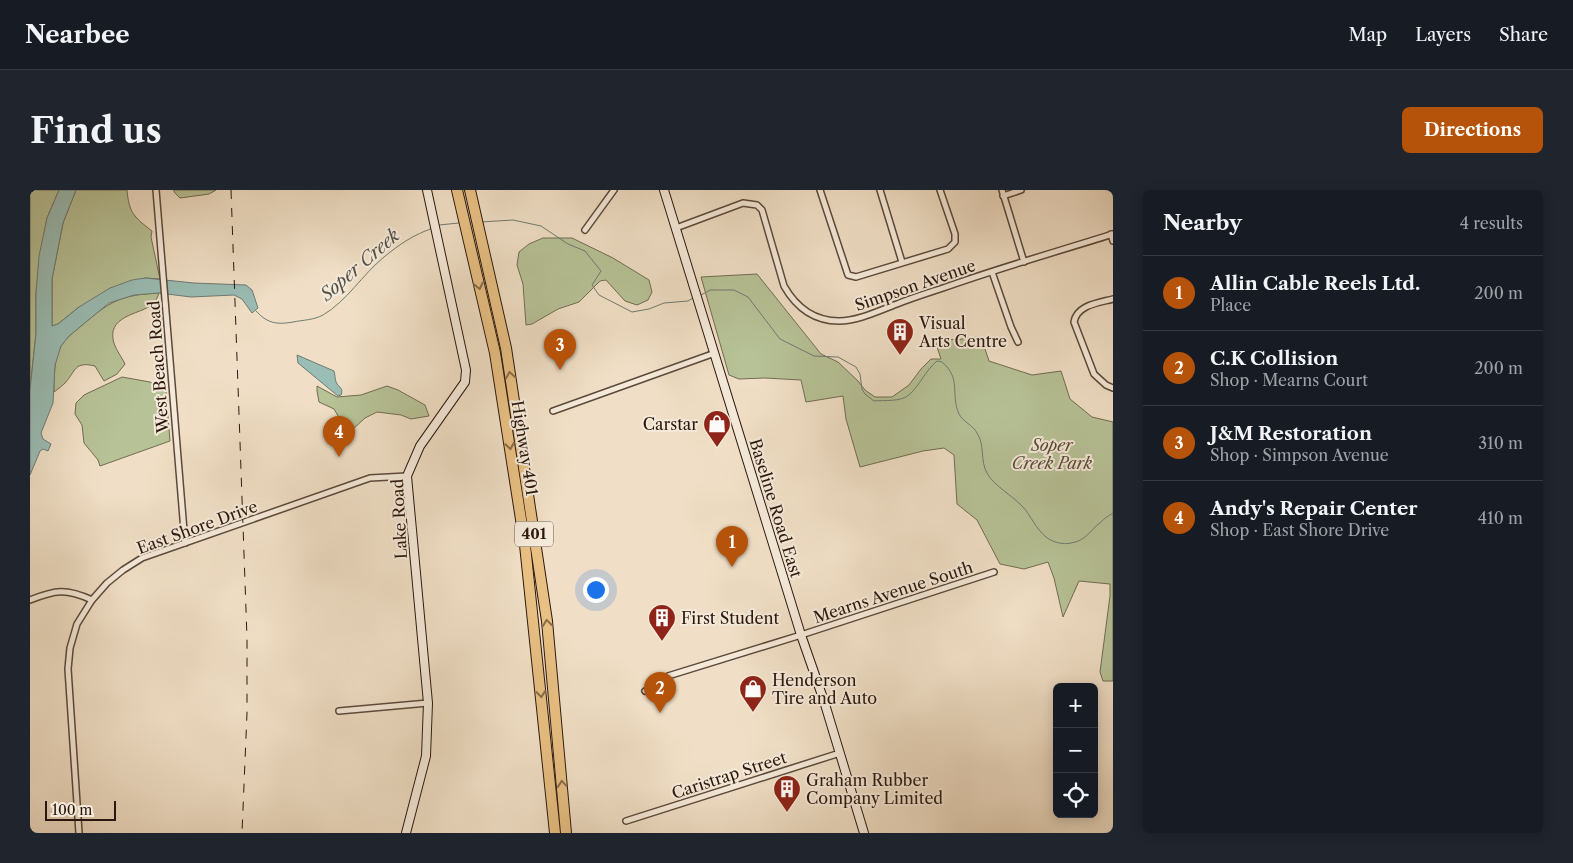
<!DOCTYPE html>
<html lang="en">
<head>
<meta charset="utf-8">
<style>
	body { margin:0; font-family:"Libre Caslon Text",serif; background:#20242c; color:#f1f3f6 }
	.controls { position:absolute; right:15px; bottom:15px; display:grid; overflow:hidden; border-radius:8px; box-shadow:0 2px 12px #0003 }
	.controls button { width:45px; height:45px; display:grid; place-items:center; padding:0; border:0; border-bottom:1px solid #363941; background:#171b24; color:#f1f3f6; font:25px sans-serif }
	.scale { position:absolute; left:15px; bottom:12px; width:71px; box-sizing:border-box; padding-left:5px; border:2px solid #2b170d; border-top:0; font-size:14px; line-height:18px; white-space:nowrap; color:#2b170d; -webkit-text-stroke:4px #f5eada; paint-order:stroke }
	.you { position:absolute; left:565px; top:399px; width:18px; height:18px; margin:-12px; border:4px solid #fff; border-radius:50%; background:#1a73e8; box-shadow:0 0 0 8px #1a73e833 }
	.badge { display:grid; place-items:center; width:32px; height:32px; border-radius:50%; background:#b45309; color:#fff; font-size:16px; font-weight:700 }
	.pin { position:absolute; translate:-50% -41px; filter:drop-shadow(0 1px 2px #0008) }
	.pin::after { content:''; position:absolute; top:26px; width:18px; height:15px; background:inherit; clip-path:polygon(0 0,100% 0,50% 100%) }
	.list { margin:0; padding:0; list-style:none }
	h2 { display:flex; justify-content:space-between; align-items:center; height:65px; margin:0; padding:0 20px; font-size:21px }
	h2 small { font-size:16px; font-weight:400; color:#9ea1a6 }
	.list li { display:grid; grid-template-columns:32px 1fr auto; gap:15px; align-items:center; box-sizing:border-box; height:75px; padding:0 20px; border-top:1px solid #363941 }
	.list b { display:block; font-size:19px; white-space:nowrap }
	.list p { margin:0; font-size:16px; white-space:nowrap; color:#9ea1a6 }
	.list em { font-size:16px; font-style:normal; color:#9ea1a6 }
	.icon { flex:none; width:28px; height:28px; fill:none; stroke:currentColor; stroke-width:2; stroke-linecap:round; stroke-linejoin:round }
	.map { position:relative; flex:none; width:1083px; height:643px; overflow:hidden; border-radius:8px }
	header { display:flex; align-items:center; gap:30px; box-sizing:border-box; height:70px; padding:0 25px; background:#171b24; border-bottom:1px solid #363941 }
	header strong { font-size:24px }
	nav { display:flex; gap:28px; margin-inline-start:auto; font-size:18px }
	.intro { display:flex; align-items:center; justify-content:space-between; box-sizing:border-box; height:120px; padding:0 30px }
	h1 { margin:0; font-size:35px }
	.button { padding:12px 22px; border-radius:8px; background:#b45309; color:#fff; font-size:18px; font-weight:700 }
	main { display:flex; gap:30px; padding:0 30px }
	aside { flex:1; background:#171b24; border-radius:8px; box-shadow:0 2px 12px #0003 }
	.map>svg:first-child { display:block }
	.green { fill:#b7c297; stroke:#716c52 }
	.water { fill:#9abdb5; stroke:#6e7b72 }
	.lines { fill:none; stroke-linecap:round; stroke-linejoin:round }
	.stream { stroke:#6e7b72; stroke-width:1 }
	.street-casing { stroke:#5c493b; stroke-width:8 }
	.secondary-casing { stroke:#2b170d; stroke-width:10 }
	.highway-casing { stroke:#2b170d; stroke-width:12 }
	.street { stroke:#f5eada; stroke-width:5 }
	.secondary { stroke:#f5eada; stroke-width:8 }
	.highway { stroke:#e8c083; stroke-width:10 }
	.rail { stroke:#2b170d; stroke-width:1; stroke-dasharray:9 9; stroke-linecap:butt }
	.oneway { stroke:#8a6c48 }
	.labels { text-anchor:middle; stroke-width:4; stroke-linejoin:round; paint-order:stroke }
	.shield { fill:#f5eada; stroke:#68564a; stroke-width:1 }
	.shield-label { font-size:15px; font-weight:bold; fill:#2b170d }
	.street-label { font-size:16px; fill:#2b170d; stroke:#f5eada }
	.poi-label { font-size:16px; fill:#2b170d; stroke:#f5eada; text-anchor:start }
	.park-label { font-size:16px; font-style:italic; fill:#554a36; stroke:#f5eada }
	.water-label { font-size:18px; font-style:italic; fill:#525148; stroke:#f5eada }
</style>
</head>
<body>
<header>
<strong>Nearbee</strong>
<nav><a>Map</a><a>Layers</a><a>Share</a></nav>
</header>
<div class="intro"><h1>Find us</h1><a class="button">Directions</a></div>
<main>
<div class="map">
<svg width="1083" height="643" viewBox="0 0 1083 643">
	<rect width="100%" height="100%" fill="#f0dfc6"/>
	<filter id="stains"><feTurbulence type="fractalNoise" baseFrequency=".004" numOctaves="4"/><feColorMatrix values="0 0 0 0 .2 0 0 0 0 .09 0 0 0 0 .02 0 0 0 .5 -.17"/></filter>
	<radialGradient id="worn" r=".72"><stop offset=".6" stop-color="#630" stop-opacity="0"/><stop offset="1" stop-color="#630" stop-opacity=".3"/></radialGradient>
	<!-- green -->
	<g class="green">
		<path d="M0 0H29L17 28 10 66 6 103V143L0 199Z"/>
		<path d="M46 0H97C99 23 104 27 122 41L121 47 130 89 115 88 49 117 28 134 22 136V89L33 33Z"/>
		<path d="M144 0H186L179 4 150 8 144 2Z"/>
		<path d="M513 48H542L583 68 619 90 622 102 618 110 607 115 595 111 576 90 570 91 549 112 528 119 502 134 496 135 493 94 487 75 489 62 499 54Z"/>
		<path d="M727 84 791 164 808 172 828 191 835 200 845 207H862L879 195 891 179 901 169H911L904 148 928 150 936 148 951 147 959 171 1002 185 1031 181 1040 209 1062 227 1083 232V491H1073L1070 482 1080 406V394L1049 391 1033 427 1024 388 1018 372 994 379 970 374 947 330 927 314 924 265 914 258 893 261 830 277 816 229 813 206 776 212 771 190 735 188 709 189 699 185 671 87Z"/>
		<path d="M129 103C128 106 126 111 124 113 114 124 79 124 83 149 84 157 91 166 95 174L87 184 74 191 65 176C44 171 46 181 35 193 32 196 28 199 24 202 24 189 24 175 28 163 31 152 41 144 50 137 80 111 90 105 129 103Z"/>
		<path d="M92 187 120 192 136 202 140 251 70 276 68 270 54 253 52 235 45 224 46 213 54 205Z"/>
		<path d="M287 196 307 207 331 205 357 196 368 200 395 215 399 226 381 229 371 225 347 222 335 228 323 239 314 236 304 219 289 212 287 201Z"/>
	</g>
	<!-- water -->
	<g class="water">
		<path d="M29 0H46L33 33 22 89V136L28 134 49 117 80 98 102 90 115 88 164 93 216 95 222 100 228 118 222 123 212 109 204 105 161 107 129 103 104 105 79 113 39 146 31 156 25 175 23 213 11 243 13 249 21 254 18 261 13 259 10 261 0 285V200L6 143V103L9 66 17 28Z"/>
		<path d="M267 165 304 181C305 184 305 189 306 192 309 198 314 198 311 205L308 206 268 173Z"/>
	</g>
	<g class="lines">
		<!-- stream -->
		<g class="stream">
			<path d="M451 32 483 30 511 36 538 54 555 61 571 81 562 95 569 105 602 122 619 119 634 113 658 111 663 108"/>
			<path d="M409 35 429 33"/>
			<path d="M671 105 680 100H704L718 107 750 149 784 166 808 167 826 177 830 184 832 199 835 204 844 211C854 210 871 212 879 205 890 195 895 181 907 171L912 172C932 189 920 204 929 224 933 232 943 235 947 243 955 255 950 271 957 283 963 295 983 306 993 317 1001 326 1006 339 1016 347 1022 352 1033 355 1041 353 1056 351 1060 340 1071 332 1074 328 1079 326 1083 323"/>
			<path d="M226 121C237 133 246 135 263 132 273 130 284 130 293 125 317 111 332 85 354 67 370 54 383 45 403 38"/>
		</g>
		<defs>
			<g id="street">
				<path d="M126 0 155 353"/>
				<path d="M790 0 818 85 826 87 918 59 925 52V44L910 0"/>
				<path d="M850 0 872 72"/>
				<path d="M972 0 994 72"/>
				<path d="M973 6 991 0"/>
				<path d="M646 38 713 13 727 15 732 20 754 96C766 117 784 131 809 131 828 131 848 121 867 114 882 108 898 103 913 98 969 78 1026 62 1083 44"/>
				<path d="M555 40 584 0"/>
				<path d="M1081 44 1083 51"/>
				<path d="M962 82 981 137 988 152"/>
				<path d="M1083 109C1068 113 1047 115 1044 132L1064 184 1076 195 1083 198"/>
				<path d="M523 221 685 163"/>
				<path d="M0 410C25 400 36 398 62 410"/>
				<path d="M615 501 638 486 771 445 964 382"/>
				<path d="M309 521 398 513"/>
				<path d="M596 631 810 563"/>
				<path d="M49 643 38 479 40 458 47 434 62 410 77 393 93 380 112 368 340 288 377 286"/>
			</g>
			<g id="secondary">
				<path d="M634 0 771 445 794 511 834 643"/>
				<path d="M376 643 396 566 398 513 377 286 390 256 435 192 436 180 397 0"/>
			</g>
			<g id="highway">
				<path d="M427 0 465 163 495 355 525 643"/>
				<path d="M440 0 476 158 517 431 536 643"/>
			</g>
		</defs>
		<!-- street casing -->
		<use href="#street" class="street-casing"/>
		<!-- secondary casing -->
		<use href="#secondary" class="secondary-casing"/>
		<!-- highway casing -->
		<use href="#highway" class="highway-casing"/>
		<!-- street -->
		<use href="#street" class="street"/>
		<!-- secondary -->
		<use href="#secondary" class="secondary"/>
		<!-- highway -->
		<use href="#highway" class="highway"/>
		<!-- rail -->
		<path class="rail" d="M201 0 217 448V523L212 643"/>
	</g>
	<!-- one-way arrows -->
	<defs><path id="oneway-chevron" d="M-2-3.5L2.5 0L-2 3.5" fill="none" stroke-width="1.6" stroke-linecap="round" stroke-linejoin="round" transform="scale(1.25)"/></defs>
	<g class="oneway">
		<use href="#oneway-chevron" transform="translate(449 96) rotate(77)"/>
		<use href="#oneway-chevron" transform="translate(480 185) rotate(-99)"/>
		<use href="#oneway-chevron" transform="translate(480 256) rotate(81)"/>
		<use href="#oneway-chevron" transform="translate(517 433) rotate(-97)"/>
		<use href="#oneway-chevron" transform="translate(511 504) rotate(84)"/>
		<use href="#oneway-chevron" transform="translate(532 594) rotate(-95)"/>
	</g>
	<!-- icons -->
	<defs>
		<symbol id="building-pin" viewBox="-11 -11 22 30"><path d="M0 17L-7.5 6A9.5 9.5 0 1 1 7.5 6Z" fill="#8f2418" stroke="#f5eada"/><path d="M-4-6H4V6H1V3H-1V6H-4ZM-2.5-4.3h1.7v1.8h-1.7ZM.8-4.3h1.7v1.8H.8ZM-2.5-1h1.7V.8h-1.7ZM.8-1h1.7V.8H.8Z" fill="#fff"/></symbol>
		<symbol id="shop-pin" viewBox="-11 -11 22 30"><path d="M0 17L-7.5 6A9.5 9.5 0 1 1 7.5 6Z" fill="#8f2418" stroke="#f5eada"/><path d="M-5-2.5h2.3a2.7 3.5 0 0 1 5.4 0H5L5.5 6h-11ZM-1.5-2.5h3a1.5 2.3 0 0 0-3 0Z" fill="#fff"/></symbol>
	</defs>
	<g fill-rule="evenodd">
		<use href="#building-pin" x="854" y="126" width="32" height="43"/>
		<use href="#shop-pin" x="671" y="218" width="32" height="43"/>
		<use href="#building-pin" x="616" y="412" width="32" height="43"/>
		<use href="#shop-pin" x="707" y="483" width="32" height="43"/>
		<use href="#building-pin" x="741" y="583" width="32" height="43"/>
	</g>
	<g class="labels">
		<!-- shield labels -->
		<rect class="shield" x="485" y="331.5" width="38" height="25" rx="4"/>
		<g class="shield-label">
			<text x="504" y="349">401</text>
		</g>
		<!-- street labels -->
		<g class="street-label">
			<text transform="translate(885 95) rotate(-19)" y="6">Simpson Avenue</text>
			<text transform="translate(128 177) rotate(-94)" y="6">West Beach Road</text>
			<text transform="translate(495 258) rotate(81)" y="6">Highway 401</text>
			<text transform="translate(746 318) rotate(73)" y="6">Baseline Road East</text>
			<text transform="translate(369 329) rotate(-93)" y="6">Lake Road</text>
			<text transform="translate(167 337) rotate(-20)" y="6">East Shore Drive</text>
			<text transform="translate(863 402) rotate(-18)" y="6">Mearns Avenue South</text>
			<text transform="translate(699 585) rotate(-18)" y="6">Caristrap Street</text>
		</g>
		<!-- poi labels -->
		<g class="poi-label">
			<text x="889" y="139">Visual<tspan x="889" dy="18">Arts Centre</tspan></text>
			<text x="668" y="240" text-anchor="end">Carstar</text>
			<text x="651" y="434">First Student</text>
			<text x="742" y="496">Henderson<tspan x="742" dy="18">Tire and Auto</tspan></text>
			<text x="776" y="596">Graham Rubber<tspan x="776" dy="18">Company Limited</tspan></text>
		</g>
		<!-- park labels -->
		<g class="park-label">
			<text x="1022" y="261">Soper<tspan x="1022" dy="18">Creek Park</tspan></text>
		</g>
		<!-- water labels -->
		<g class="water-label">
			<text transform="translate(330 75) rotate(-41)" y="6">Soper Creek</text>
		</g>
	</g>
	<rect width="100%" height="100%" filter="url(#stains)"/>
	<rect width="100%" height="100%" fill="url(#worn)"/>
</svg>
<div class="controls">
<button>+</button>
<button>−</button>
<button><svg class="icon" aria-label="locate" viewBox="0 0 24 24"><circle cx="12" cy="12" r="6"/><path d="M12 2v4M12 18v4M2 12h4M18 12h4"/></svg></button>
</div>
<div class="scale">100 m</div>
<div class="you"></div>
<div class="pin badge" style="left:702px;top:377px">1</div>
<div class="pin badge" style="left:630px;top:523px">2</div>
<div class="pin badge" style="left:530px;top:180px">3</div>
<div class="pin badge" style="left:309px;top:267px">4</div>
</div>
<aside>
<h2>Nearby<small>4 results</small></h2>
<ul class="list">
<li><span class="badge">1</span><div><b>Allin Cable Reels Ltd.</b><p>Place</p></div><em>200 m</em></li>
<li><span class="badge">2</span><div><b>C.K Collision</b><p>Shop · Mearns Court</p></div><em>200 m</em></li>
<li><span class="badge">3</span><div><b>J&amp;M Restoration</b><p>Shop · Simpson Avenue</p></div><em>310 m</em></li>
<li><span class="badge">4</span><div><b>Andy's Repair Center</b><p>Shop · East Shore Drive</p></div><em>410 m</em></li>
</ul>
</aside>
</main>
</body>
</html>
